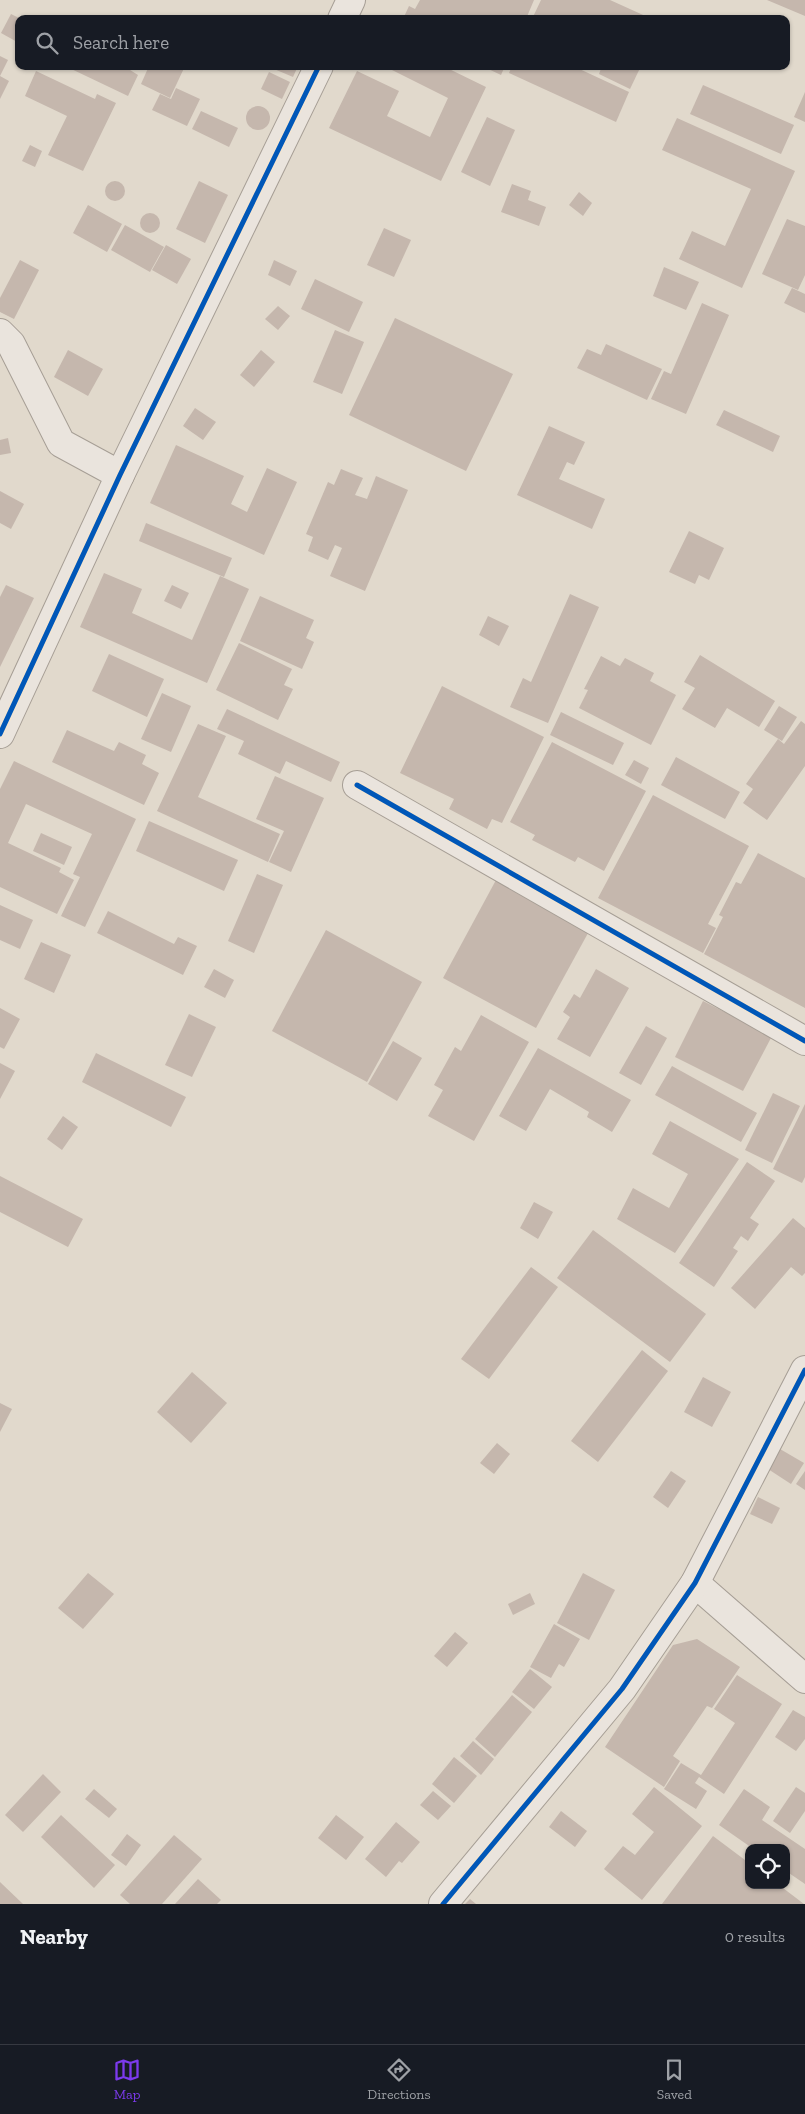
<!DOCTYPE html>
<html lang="en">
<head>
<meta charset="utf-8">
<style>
	body { margin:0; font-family:"Zilla Slab",serif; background:#20242c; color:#f1f3f6 }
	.controls { position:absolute; right:15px; bottom:15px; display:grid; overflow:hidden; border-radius:10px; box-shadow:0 1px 4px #0004 }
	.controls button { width:45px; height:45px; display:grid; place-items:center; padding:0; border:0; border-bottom:1px solid #363941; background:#171b24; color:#f1f3f6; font:25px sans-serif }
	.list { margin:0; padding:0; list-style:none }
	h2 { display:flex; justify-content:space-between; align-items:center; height:65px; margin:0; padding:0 20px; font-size:21px }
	h2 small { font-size:16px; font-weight:400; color:#9ea1a6 }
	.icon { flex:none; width:28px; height:28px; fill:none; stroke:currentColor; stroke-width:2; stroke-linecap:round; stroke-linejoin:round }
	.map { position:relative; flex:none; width:805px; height:1904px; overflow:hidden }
	.search { position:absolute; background:#171b24; box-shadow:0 1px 4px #0004; left:15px; right:15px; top:15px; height:55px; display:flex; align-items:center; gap:12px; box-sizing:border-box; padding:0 18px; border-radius:10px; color:#9ea1a6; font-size:19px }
	.sheet { height:140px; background:#171b24 }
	nav { display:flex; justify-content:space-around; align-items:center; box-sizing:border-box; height:70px; border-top:1px solid #363941; background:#171b24; font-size:14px; color:#9ea1a6 }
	nav a { display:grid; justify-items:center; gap:2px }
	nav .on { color:#7c3aed }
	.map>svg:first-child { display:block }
	.building { fill:#c5b7ad }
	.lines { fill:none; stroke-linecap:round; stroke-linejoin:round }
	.street-casing { stroke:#a69e95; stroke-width:30 }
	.street { stroke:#eae4dd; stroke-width:28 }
	.cycleway-casing { stroke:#f3e5d2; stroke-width:8 }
	.cycleway { stroke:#0057b8; stroke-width:5 }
</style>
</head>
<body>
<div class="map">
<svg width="805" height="1904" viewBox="0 0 805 1904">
	<rect width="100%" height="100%" fill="#e1d9cc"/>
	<!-- building -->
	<g class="building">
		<path d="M420 0H534L526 19H403L409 6 415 9Z"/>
		<path d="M541 0H610L652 19H576L567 15 565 19H532Z"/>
		<path d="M767 0H805V16Z"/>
		<path d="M11 14 19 18V43L1 33Z"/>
		<path d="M0 56 8 60 0 76 9 81 0 99Z"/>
		<path d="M65 66H132L130 70 138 75 128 96Z"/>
		<path d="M149 66H185L170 98 141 84Z"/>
		<path d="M267 66H298L293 77Z"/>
		<path d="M391 66H443L486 87 441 181 329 128 357 71 399 91 387 116 430 137 448 98 390 69Z"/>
		<path d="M482 66H505L501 75Z"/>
		<path d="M512 66H573L629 92 616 122 509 73Z"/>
		<path d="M602 66H641L630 89 599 74Z"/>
		<path d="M36 71 95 99 97 94 116 103 83 171 48 155 67 116 25 96Z"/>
		<path d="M269 72 290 82 282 99 261 89Z"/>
		<path d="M703 85 794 125 781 154 690 114Z"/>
		<path d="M176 88 200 99 187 126 152 110 160 94 171 99Z"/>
		<path d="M805 92V122L794 117Z"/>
		<circle cx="258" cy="118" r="12"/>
		<path d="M201 111 238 128 229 147 192 129Z"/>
		<path d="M487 117 515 130 490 186 461 172Z"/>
		<path d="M677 118 795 171 742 288 679 259 692 231 725 246 751 189 662 150Z"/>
		<path d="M30 145 42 151 35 167 22 161Z"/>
		<path d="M199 181 228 195 205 243 176 229Z"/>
		<circle cx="115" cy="191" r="10"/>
		<path d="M512 184 531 191 528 200 546 207 539 226 501 212Z"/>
		<path d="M579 192 592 203 583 216 569 205Z"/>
		<path d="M88 205 122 224 107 252 73 233Z"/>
		<circle cx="150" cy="223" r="10"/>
		<path d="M787 219 805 226V275L798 290 762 274Z"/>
		<path d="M125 225 164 247 150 272 111 250Z"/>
		<path d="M384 228 411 240 394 277 367 265Z"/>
		<path d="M166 245 191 259 177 284 152 270Z"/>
		<path d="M20 260 39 270 14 319 0 312V298Z"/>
		<path d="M274 260 297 271 290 286 268 275Z"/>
		<path d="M664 267 699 282 686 310 653 296Z"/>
		<path d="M315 279 363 302 349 332 301 309Z"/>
		<path d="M792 288 805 294V313L784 303Z"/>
		<path d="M702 303 729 315 686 414 651 399 664 371 671 374Z"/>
		<path d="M278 306 290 316 278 330 265 319Z"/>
		<path d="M395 318 513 374 466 471 349 415Z"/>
		<path d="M335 330 364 342 342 394 313 382Z"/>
		<path d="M606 344 662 369 647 400 577 368 587 349 601 355Z"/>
		<path d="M68 350 103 369 88 396 54 377Z"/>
		<path d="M261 350 275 362 254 387 240 375Z"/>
		<path d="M195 408 216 422 203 440 183 426Z"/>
		<path d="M724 410 780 436 773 452 716 425Z"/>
		<path d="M549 426 585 442 574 465 567 462 559 479 605 499 592 529 517 495Z"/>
		<path d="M8 438 11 453 0 455V440Z"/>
		<path d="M176 445 244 476 231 504 247 512 267 468 297 482 264 555 150 503Z"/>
		<path d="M341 469 363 478 355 495 367 499 376 476 408 490 365 591 330 576 342 548 335 545 328 560 308 551 313 537 306 534 328 482 334 485Z"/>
		<path d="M0 491 24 504 11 529 0 523Z"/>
		<path d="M146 523 232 558 224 577 139 541Z"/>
		<path d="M689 531 724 548 709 580 699 575 695 584 669 572Z"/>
		<path d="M104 573 142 589 132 613 192 640 220 576 249 589 207 683 80 627Z"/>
		<path d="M6 585 34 598 0 667V597Z"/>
		<path d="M172 585 189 593 181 609 164 601Z"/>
		<path d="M570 594 599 607 548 723 510 707 523 678 531 682Z"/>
		<path d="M260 596 314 620 306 638 314 642 302 669 240 641Z"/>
		<path d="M488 616 509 626 499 646 479 635Z"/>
		<path d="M239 643 292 669 284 685 293 689 278 720 216 690Z"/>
		<path d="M109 654 164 679 147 717 92 691Z"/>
		<path d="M700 655 775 701 759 727 727 708 715 728 682 709 695 688 684 682Z"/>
		<path d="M601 656 620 666 625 658 654 673 650 681 676 695 651 745 579 708 588 690 584 689Z"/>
		<path d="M442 686 544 737 502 823 492 819 487 829 449 809 454 799 400 773Z"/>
		<path d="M162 693 191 706 171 752 141 739Z"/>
		<path d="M779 706 797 717 782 741 764 730Z"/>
		<path d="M227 709 340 762 331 782 286 761 280 774 238 754 244 741 217 729Z"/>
		<path d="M561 712 624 743 613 765 550 735Z"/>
		<path d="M801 721 805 724V766L767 820 743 803 753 789 746 784 778 739 784 744Z"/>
		<path d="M198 724 226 736 198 797 280 834 268 862 157 811Z"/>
		<path d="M67 730 114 751 119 742 146 755 142 764 159 773 144 805 52 762Z"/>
		<path d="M552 742 646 791 604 871 578 857 575 862 532 840 535 835 510 822Z"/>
		<path d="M676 757 740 792 725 819 661 785Z"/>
		<path d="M634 760 649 768 641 784 625 775Z"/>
		<path d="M14 761 136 819 85 927 61 916 80 877 73 874 92 834 26 804 8 843 61 868 59 872 74 880 57 914 0 887V789Z"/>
		<path d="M275 776 324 798 291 872 269 862 284 831 256 819Z"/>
		<path d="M653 795 749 846 708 924 716 928 703 953 598 898Z"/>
		<path d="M149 821 238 860 224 891 136 851Z"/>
		<path d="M41 833 72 847 64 865 33 851Z"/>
		<path d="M758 853 805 878V1008L704 954 723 917 719 915 736 882 741 884Z"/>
		<path d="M257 874 283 885 254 953 228 941Z"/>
		<path d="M496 880 593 924 536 1028 443 978Z"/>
		<path d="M0 905 33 920 20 949 0 940Z"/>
		<path d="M108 911 174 944 178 937 197 946 183 975 97 933Z"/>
		<path d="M326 930 422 982 367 1082 272 1031Z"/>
		<path d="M41 942 71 955 54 993 24 979Z"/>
		<path d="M214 969 234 980 225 998 204 987Z"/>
		<path d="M596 969 629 988 590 1057 557 1039 570 1017 563 1012 574 994 580 998Z"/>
		<path d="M703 1001 772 1036 743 1091 675 1057Z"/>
		<path d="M0 1008 20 1019 4 1049 0 1047Z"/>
		<path d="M189 1014 216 1027 192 1077 165 1065Z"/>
		<path d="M481 1015 529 1042 474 1141 428 1116 443 1090 434 1085 455 1047 461 1051Z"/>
		<path d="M646 1026 667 1038 641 1085 619 1073Z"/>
		<path d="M393 1041 422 1058 397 1101 368 1084Z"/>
		<path d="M538 1048 631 1100 612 1132 587 1117 589 1112 550 1089 526 1131 499 1116Z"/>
		<path d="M96 1053 186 1097 171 1127 82 1082Z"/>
		<path d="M0 1063 15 1071 0 1099Z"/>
		<path d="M672 1066 757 1113 741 1142 655 1095Z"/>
		<path d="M773 1093 800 1106 772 1163 745 1150Z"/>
		<path d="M805 1104V1177L802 1183 773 1169Z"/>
		<path d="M63 1116 78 1127 62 1150 47 1139Z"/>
		<path d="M670 1121 739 1159 675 1253 617 1219 633 1188 669 1208 688 1174 652 1154Z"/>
		<path d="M747 1162 775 1181 750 1218 759 1224 748 1241 741 1236 733 1248 738 1251 714 1287 679 1263Z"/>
		<path d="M0 1176 83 1219 68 1247 0 1212Z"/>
		<path d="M534 1202 553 1212 538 1239 520 1228Z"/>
		<path d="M793 1218 805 1228V1273L802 1276 791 1267 755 1309 731 1288Z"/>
		<path d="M593 1230 706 1314 670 1362 557 1278Z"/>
		<path d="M531 1267 558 1287 489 1379 461 1359Z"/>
		<path d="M642 1350 668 1371 598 1462 571 1441Z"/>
		<path d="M192 1372 227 1403 191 1443 157 1412Z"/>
		<path d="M703 1377 731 1392 712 1427 684 1412Z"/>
		<path d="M0 1403 12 1409 0 1432Z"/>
		<path d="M497 1443 510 1454 494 1474 480 1463Z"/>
		<path d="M780 1449 804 1463 791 1484 768 1469Z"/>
		<path d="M671 1471 686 1481 668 1508 653 1497Z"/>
		<path d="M805 1471V1490L796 1484Z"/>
		<path d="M758 1497 780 1508 772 1524 750 1514Z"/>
		<path d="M88 1573 114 1594 83 1629 58 1608Z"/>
		<path d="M583 1573 615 1590 589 1640 557 1623Z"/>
		<path d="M530 1593 535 1604 513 1615 508 1604Z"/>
		<path d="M554 1624 580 1639 564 1667 559 1664 551 1678 530 1667Z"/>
		<path d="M455 1632 468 1643 447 1667 434 1656Z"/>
		<path d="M697 1639 740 1667 712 1708 707 1706 673 1756 680 1761 664 1787 605 1747 673 1645Z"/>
		<path d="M530 1669 552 1687 534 1709 512 1692Z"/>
		<path d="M737 1675 782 1704 724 1794 699 1777 695 1783 707 1791 696 1809 664 1789 681 1763 701 1775 735 1723 714 1709Z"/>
		<path d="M512 1695 532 1712 495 1757 475 1739Z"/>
		<path d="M793 1710 805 1717V1739L796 1751 775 1737Z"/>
		<path d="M473 1741 494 1759 481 1775 460 1756Z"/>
		<path d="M454 1757 477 1776 454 1803 432 1784Z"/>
		<path d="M43 1774 61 1792 23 1832 5 1815Z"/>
		<path d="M654 1787 702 1826 642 1900 604 1869 623 1846 635 1855 654 1832 632 1814Z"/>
		<path d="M796 1787 805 1793V1811L790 1833 773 1821Z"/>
		<path d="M94 1789 117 1809 109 1818 85 1799Z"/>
		<path d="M744 1789 770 1807 762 1820 805 1849V1884L786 1871V1848H752L719 1825Z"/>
		<path d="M433 1791 451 1806 438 1820 420 1805Z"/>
		<path d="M561 1811 587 1831 575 1847 549 1827Z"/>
		<path d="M61 1815 115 1865 94 1888 41 1837Z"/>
		<path d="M336 1815 364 1837 346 1860 318 1838Z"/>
		<path d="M396 1822 420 1842 402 1863 399 1861 386 1877 365 1859Z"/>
		<path d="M127 1834 141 1845 126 1866 111 1855Z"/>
		<path d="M174 1835 202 1859 162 1904H130L120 1895Z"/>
		<path d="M713 1836 749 1863V1885H779L804 1904H662Z"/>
		<path d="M198 1879 221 1900 217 1904H175Z"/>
		<path d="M0 1882 23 1904H0Z"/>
		<path d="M470 1899 476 1904H465Z"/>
	</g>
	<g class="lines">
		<defs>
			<g id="street">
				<path d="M342 19 351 0"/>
				<path d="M0 333 11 344 61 443 120 475"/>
				<path d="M0 734 120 475 319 66"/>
				<path d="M357 785 805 1041"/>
				<path d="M695 1583 805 1679"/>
				<path d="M443 1904 622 1689 695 1583 805 1370"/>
			</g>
		</defs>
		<!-- street casing -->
		<use href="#street" class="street-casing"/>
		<!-- street -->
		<use href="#street" class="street"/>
		<defs>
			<g id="cycleway">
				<path d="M0 734 120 475 319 66"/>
				<path d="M357 785 805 1041"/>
				<path d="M443 1904 622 1689 695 1583 805 1370"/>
			</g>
		</defs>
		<!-- cycleway casing -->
		<use href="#cycleway" class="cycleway-casing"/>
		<!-- cycleway -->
		<use href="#cycleway" class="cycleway"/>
	</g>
</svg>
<div class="controls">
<button><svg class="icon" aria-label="locate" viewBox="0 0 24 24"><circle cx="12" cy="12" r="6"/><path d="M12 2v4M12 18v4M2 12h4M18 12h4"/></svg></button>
</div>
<div class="search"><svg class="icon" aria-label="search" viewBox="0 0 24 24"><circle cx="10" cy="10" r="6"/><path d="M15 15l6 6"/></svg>Search here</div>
</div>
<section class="sheet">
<h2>Nearby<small>0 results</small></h2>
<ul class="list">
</ul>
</section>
<nav>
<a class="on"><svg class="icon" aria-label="map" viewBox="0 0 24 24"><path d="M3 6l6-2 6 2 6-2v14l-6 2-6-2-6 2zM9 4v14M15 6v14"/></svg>Map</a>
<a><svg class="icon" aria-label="directions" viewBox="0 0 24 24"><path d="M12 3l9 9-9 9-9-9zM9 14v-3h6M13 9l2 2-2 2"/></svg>Directions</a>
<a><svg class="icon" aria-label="saved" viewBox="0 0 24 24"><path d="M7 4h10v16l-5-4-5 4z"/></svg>Saved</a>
</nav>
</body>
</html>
